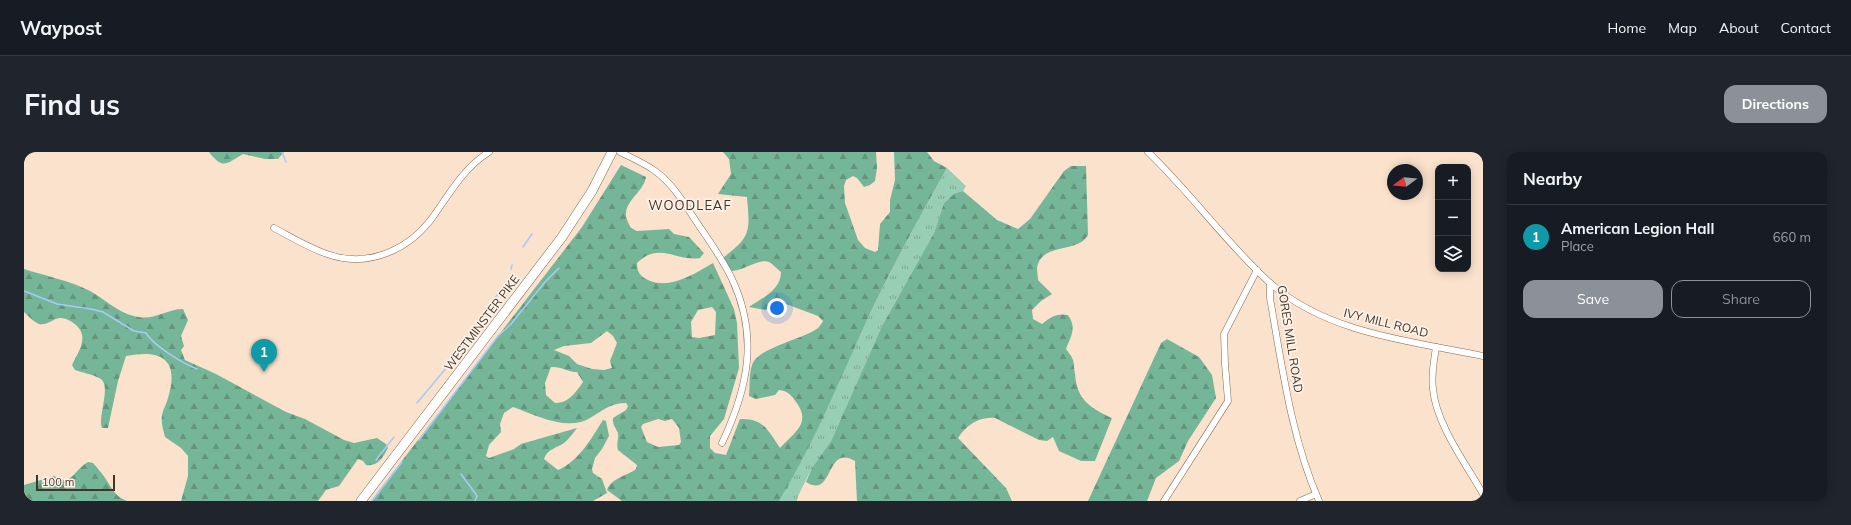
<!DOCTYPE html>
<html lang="en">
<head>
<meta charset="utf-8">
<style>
	body { margin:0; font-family:Mulish,sans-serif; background:#20242c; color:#f1f3f6 }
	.controls { position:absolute; right:12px; top:12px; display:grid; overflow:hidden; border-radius:8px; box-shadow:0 2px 10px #0003 }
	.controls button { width:36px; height:36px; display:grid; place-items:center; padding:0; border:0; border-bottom:1px solid #363941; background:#171b24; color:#f1f3f6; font:20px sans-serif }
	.compass { position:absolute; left:1363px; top:12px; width:36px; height:36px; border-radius:50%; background:#171b24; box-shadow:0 2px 10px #0003; rotate:254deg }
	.scale { position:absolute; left:12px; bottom:10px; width:79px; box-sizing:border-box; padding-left:4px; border:2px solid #41352b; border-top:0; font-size:11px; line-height:14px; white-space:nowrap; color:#41352b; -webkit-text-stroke:3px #fef2e7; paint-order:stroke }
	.you { position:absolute; left:753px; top:156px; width:14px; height:14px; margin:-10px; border:3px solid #fff; border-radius:50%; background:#1a73e8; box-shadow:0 0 0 6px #1a73e833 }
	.badge { display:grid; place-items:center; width:26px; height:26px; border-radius:50%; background:#8c9099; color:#fff; font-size:13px; font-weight:700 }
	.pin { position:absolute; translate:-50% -33px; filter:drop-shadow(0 1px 2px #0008) }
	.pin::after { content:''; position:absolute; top:21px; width:14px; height:12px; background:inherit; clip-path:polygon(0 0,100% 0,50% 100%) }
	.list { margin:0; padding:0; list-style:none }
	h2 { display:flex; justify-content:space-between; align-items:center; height:52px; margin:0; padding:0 16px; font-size:17px }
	h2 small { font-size:13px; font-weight:400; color:#9ea1a6 }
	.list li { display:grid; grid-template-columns:26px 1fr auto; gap:12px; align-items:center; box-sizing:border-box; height:64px; padding:0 16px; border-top:1px solid #363941 }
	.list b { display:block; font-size:15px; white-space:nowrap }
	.list p { margin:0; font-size:13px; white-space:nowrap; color:#9ea1a6 }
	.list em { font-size:13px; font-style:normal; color:#9ea1a6 }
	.actions { display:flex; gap:8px; padding:12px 16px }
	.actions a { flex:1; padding:9px 0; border:1px solid #8c9099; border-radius:12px; text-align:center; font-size:14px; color:#8c9099 }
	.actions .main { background:#8c9099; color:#fff }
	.icon { flex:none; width:22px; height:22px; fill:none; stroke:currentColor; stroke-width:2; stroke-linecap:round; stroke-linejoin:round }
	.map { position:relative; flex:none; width:1459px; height:349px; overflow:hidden; border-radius:12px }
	header { display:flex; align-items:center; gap:24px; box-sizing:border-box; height:56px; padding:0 20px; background:#171b24; border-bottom:1px solid #363941 }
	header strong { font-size:19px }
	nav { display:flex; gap:22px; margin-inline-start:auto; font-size:14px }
	.intro { display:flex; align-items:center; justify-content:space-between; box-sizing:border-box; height:96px; padding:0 24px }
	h1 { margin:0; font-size:28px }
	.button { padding:10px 18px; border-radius:12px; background:#8c9099; color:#fff; font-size:14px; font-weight:700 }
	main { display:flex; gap:24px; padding:0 24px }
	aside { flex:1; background:#171b24; border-radius:12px; box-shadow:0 2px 10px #0003 }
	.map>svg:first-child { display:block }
	.grass { fill:url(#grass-tufts) }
	.forest { fill:url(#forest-firs); fill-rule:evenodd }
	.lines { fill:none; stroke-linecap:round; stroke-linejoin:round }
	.stream { stroke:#a5cafb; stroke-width:1.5 }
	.minor-casing { stroke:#846951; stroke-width:7 }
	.highway-casing { stroke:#846951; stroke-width:10 }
	.minor { stroke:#fff; stroke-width:6 }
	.highway { stroke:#fff; stroke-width:9 }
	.labels { text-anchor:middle; stroke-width:3.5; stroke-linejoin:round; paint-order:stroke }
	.street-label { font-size:12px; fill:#41352b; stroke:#fef2e7 }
	.neighbourhood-label { font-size:13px; letter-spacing:1px; fill:#41352b; stroke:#fef2e7 }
</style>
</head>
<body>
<header>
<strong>Waypost</strong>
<nav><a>Home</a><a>Map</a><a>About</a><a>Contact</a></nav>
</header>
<div class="intro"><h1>Find us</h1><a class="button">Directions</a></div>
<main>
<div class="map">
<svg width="1459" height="349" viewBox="0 0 1459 349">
	<defs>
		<pattern id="grass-tufts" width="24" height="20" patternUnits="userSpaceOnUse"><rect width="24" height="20" fill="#98ceb4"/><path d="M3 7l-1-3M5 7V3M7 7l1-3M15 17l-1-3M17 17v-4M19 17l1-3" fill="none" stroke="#7ea893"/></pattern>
		<pattern id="forest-firs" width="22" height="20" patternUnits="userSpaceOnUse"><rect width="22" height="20" fill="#75b698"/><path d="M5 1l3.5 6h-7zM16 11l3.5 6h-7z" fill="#62957c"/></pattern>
	</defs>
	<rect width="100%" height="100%" fill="#fbe2cc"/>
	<!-- grass -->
	<path class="grass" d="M923 16 942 34 939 39 931 41 920 51 910 81 858 174 807 289 788 316 774 344 773 349H755C793 285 821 214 853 147 875 102 899 59 923 16Z"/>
	<!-- forest -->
	<g class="forest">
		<path d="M185 0H260L254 7H241L219 2C202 12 199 18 185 0Z"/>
		<path d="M699 0H852L853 16 851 29 846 33 840 35 833 26 829 24 822 28 820 34 821 51 834 88 841 96 851 100 854 98 856 72 866 60V48L871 28 870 0H903L910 9 923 16C899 59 875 102 853 147 821 214 794 285 755 349H598L583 338C587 326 603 324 612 317L613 313 594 298C592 292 595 287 594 281 592 276 588 272 589 266L602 258 604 254 602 251C586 251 580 258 566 266 544 280 511 263 489 255L480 261 476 272 477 280 465 293 462 304 465 306 490 297 497 292 553 276C549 281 545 287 540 291 533 296 523 297 520 307L534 318C555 309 567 287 579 268L582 269 585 284 578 297 571 306 568 317 569 321 578 327 583 341 569 349H347L558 75 597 13 622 25C620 39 603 47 602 61 601 65 605 72 607 76L613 79 645 77 650 82 665 85 680 101 676 106C653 110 635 89 613 111 613 120 616 124 624 128 646 138 670 122 689 111L710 157 713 171 715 216 700 267 686 284V296L691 301 702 303 716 267C740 266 744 279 756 296 770 281 788 271 772 250 767 243 764 239 755 238L751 243 732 247 725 244C726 234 725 222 728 213 734 195 781 187 794 176 796 174 798 171 799 169L794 164 762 152 741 158 725 155C738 146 757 138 757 120 753 117 749 112 745 110 736 106 719 119 708 119L699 106C727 84 726 81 723 45L694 42 707 22 705 7ZM688 155 692 160 691 183 675 186 668 185 667 170 674 158ZM583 179 589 184 593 191 586 209 588 216 580 218 568 217 553 212 545 204 530 198 540 194 567 191ZM527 215C536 214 544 220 553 220L559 230C552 240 545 251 531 251L522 243 521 231ZM634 267 641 269 648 267 655 276 657 290 655 293 634 295 623 290 617 275 619 272Z"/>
		<path d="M1047 14H1062L1064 83C1054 101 1021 91 1014 112 1012 116 1014 123 1014 128L1028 142 1017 149 1008 158 1009 167 1018 172C1027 165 1032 161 1044 163 1053 176 1047 184 1042 197 1051 209 1049 207 1051 222 1053 248 1066 256 1088 266L1071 309H1057L1035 299 1029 285 1023 289 1015 288 971 266C956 264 942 273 934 286L982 336 988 349H833L831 309C801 291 810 348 782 330L788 316 807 289 858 174 910 81 920 51 931 41 939 39 973 68 994 77 1006 67 1040 19Z"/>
		<path d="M0 117C21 124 44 128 64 138 80 146 96 163 115 165 130 168 144 157 159 157L164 168 157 184 160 194 157 198 161 208 192 222 262 260 281 267 320 288 330 291 353 286 362 292 364 296C359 305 354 315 342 313L339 309 334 307 315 334 302 338 294 349H157L164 324V304L157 296 141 285C139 277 137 271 138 263 139 257 143 251 144 246 156 207 137 197 102 204L94 229 84 276H78C73 264 89 232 75 226 68 222 59 221 51 218L48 213C54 200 65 186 53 174 48 169 42 166 36 166 28 167 23 174 15 172 10 170 4 164 0 160Z"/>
		<path d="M1143 187 1175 205 1188 223 1192 246 1164 289 1155 309 1132 326 1123 349H1064L1137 191Z"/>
		<path d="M64 310 69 311C74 317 79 322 83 329 89 338 92 345 103 349H0V333L30 324 41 329C50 326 54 315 64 310Z"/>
	</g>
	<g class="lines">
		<!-- stream -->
		<g class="stream">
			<path d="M258 0 262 10"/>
			<path d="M499 95 508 82"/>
			<path d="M487 117 488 113"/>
			<path d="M0 139 33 152 67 157 79 160 110 179 122 181C130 194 158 211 173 217"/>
			<path d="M431 205 448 182 457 164 488 124"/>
			<path d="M393 251 428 209"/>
			<path d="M395 288 474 184 487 172 521 130 535 116"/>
			<path d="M352 308 370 285"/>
			<path d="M437 322 451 341 453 344 451 349"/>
			<path d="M348 349 378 310"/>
		</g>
		<defs>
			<g id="minor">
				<path d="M596 0C608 6 620 11 631 19 651 33 664 58 678 78 689 94 700 110 708 127 735 185 724 236 698 291"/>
				<path d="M1124 0C1167 41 1202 91 1246 131 1304 182 1387 189 1459 204"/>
				<path d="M250 76C267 85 285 96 303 102 345 117 387 97 411 62 427 39 441 15 465 0"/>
				<path d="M1246 131V146C1258 214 1267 285 1295 349"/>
				<path d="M1412 195C1410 209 1407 223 1409 237 1412 272 1442 312 1459 342"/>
				<path d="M1140 349 1204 249 1201 212 1200 182 1233 118"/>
				<path d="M1276 349 1292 342"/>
			</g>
			<path id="highway" d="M337 349 538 85 568 39 588 0"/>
		</defs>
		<!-- minor casing -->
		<use href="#minor" class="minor-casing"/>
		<!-- highway casing -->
		<use href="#highway" class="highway-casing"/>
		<!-- minor -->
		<use href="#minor" class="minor"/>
		<!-- highway -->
		<use href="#highway" class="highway"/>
	</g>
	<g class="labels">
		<!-- street labels -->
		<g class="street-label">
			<text transform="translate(458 171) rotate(-53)" y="4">WESTMINSTER PIKE</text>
			<text transform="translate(1362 171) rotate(14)" y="4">IVY MILL ROAD</text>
			<text transform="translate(1266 187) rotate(81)" y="4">GORES MILL ROAD</text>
		</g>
		<!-- neighbourhood labels -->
		<g class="neighbourhood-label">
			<text x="666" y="58">WOODLEAF</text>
		</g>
	</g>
</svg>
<div class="controls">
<button>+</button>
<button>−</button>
<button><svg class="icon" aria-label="layers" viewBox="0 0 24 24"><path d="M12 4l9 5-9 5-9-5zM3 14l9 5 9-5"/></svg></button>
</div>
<svg class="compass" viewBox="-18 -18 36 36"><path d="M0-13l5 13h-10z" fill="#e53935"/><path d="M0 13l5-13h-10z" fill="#9ea1a6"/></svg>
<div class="scale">100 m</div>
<div class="you"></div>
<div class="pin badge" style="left:240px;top:220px;background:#0f9aa8">1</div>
</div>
<aside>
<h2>Nearby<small></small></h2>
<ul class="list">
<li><span class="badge" style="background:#0f9aa8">1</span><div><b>American Legion Hall</b><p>Place</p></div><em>660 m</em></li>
</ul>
<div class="actions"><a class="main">Save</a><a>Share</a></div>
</aside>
</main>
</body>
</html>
